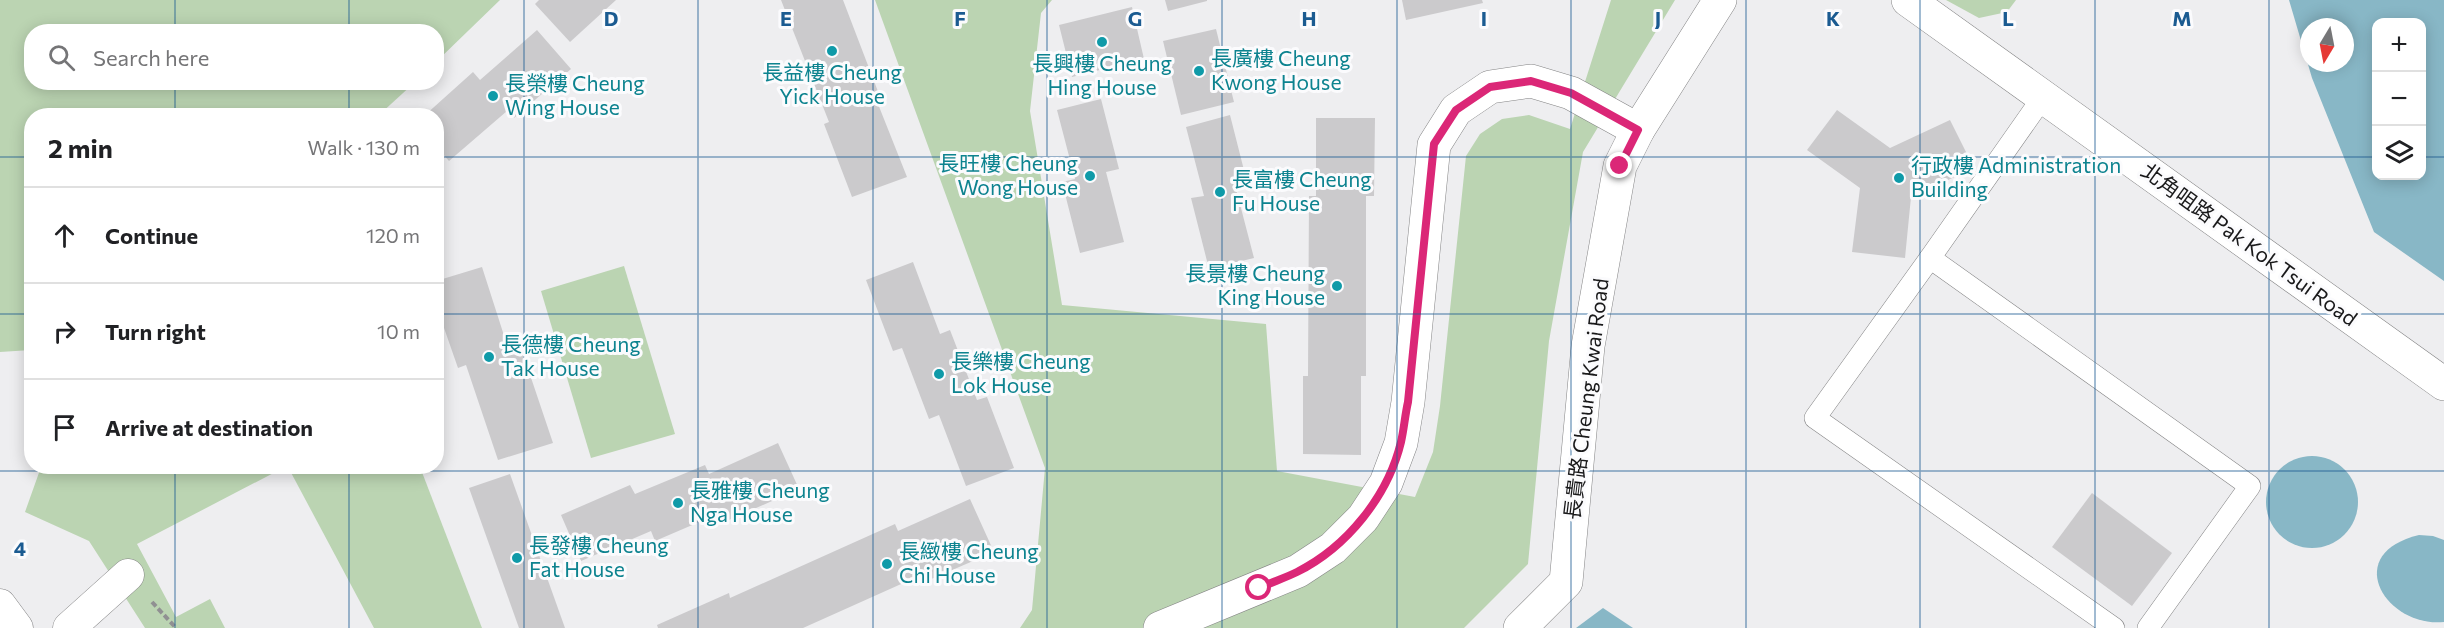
<!DOCTYPE html>
<html lang="en">
<head>
<meta charset="utf-8">
<style>
	body { margin:0; font-family:Commissioner,"Noto Sans TC",sans-serif; background:#f2f2f2; color:#202124 }
	.controls { position:absolute; right:18px; top:18px; display:grid; overflow:hidden; border-radius:12px; box-shadow:0 3px 15px #0003 }
	.controls button { width:54px; height:54px; display:grid; place-items:center; padding:0; border:0; border-bottom:2px solid #e0e0e0; background:#fff; color:#202124; font:30px sans-serif }
	.compass { position:absolute; left:2300px; top:18px; width:54px; height:54px; border-radius:50%; background:#fff; box-shadow:0 3px 15px #0003; rotate:190deg }
	.stop { position:absolute; width:18px; height:18px; margin:-14px; border:4px solid #db2777; border-radius:50%; background:#fff }
	.stop.end { background:#db2777; border-color:#fff; box-shadow:0 2px 6px #0008 }
	.list { margin:0; padding:0; list-style:none }
	h2 { display:flex; justify-content:space-between; align-items:center; height:78px; margin:0; padding:0 24px; font-size:26px }
	h2 small { font-size:20px; font-weight:400; color:#757577 }
	.list li { display:grid; grid-template-columns:39px 1fr auto; gap:18px; align-items:center; box-sizing:border-box; height:96px; padding:0 24px; border-top:2px solid #e0e0e0 }
	.list b { display:block; font-size:22px; white-space:nowrap }
	.list em { font-size:20px; font-style:normal; color:#757577 }
	.icon { flex:none; width:33px; height:33px; fill:none; stroke:currentColor; stroke-width:2; stroke-linecap:round; stroke-linejoin:round }
	.map { position:relative; flex:none; width:2444px; height:628px; overflow:hidden }
	.search { position:absolute; background:#fff; box-shadow:0 3px 15px #0003; left:24px; top:24px; width:420px; height:66px; display:flex; align-items:center; gap:15px; box-sizing:border-box; padding:0 21px; border-radius:24px; color:#757577; font-size:22px }
	.panel { position:absolute; background:#fff; box-shadow:0 3px 15px #0003; left:24px; top:108px; width:420px; height:366px; border-radius:24px }
	.map>svg:first-child { display:block }
	.green { fill:#bbd4b2 }
	.water { fill:#88b7c6; fill-rule:evenodd }
	.building { fill:#cbcacc }
	.lines { fill:none; stroke-linecap:round; stroke-linejoin:round }
	.service-casing { stroke:#848485; stroke-width:22 }
	.pedestrian-casing { stroke:#848485; stroke-width:33 }
	.minor-casing { stroke:#848485; stroke-width:34 }
	.path { stroke:#909092; stroke-width:4; stroke-dasharray:6 3; stroke-linecap:butt }
	.service { stroke:#fff; stroke-width:21 }
	.pedestrian { stroke:#fff; stroke-width:32 }
	.minor { stroke:#fff; stroke-width:33 }
	.route { stroke:#db2777; stroke-width:8 }
	.grid { fill:none; stroke:#1b5b91; stroke-width:1.5; stroke-opacity:0.55 }
	.culture-dot { fill:#0f9aa8; stroke:#fbfbfd; stroke-width:2 }
	.labels { text-anchor:middle; stroke-width:6; stroke-linejoin:round; paint-order:stroke }
	.culture-label { font-size:21px; fill:#0d838f; stroke:#fbfbfd; text-anchor:start }
	.street-label { font-size:21px; fill:#19191a; stroke:#fbfbfd }
	.grid-label { font-size:20px; text-anchor:middle; font-weight:bold; fill:#1b5b91; stroke:#fbfbfd; stroke-width:6; stroke-linejoin:round; paint-order:stroke }
</style>
</head>
<body>
<div class="map">
<svg width="2444" height="628" viewBox="0 0 2444 628">
	<rect width="100%" height="100%" fill="#eeeef0"/>
	<!-- green -->
	<g class="green">
		<path d="M0 0H500L437 61 436 32H32V82L414 83 379 115 32 116 31 350 0 352Z"/>
		<path d="M875 0H1052L1041 13 1030 111 1062 305 1266 324 1277 471 1415 497 1433 452 1440 406 1466 156 1480 134 1502 119 1529 115 1570 129 1611 0H1675L1583 152 1549 341 1528 564 1464 628H1020L1032 610 1045 468Z"/>
		<path d="M1946 0H2016L2007 12 1979 18Z"/>
		<path d="M624 266 675 434 591 458 541 291Z"/>
		<path d="M41 467H285L137 544 176 617 210 599 225 628H145L89 541 25 512Z"/>
		<path d="M288 467H420L482 628H374Z"/>
	</g>
	<!-- water -->
	<g class="water">
		<path d="M2289 0H2444V281L2374 232 2312 78ZM2376 22H2422V176H2376ZM2309 27H2345V63H2309Z"/>
		<circle cx="2312" cy="502" r="46"/>
		<path d="M2419 535 2433 536 2444 540V622C2386 628 2340 554 2419 535Z"/>
		<path d="M1603 608 1633 628H1576Z"/>
	</g>
	<!-- building -->
	<g class="building">
		<path d="M539 0H616L570 42 535 4Z"/>
		<path d="M781 0H843L882 102 878 104 907 177 852 197 824 124 829 122Z"/>
		<path d="M1165 0H1207V1L1168 11Z"/>
		<path d="M1402 0H1482L1483 3 1406 20Z"/>
		<path d="M1132 7 1144 59 1072 77 1059 25Z"/>
		<path d="M1216 29 1234 102 1181 115 1163 41Z"/>
		<path d="M537 30 571 69 514 118 507 111 449 161 442 153 436 158V116H424L473 72 480 80Z"/>
		<path d="M1101 99 1119 169 1106 172 1124 242 1080 253 1062 182 1075 179 1057 110Z"/>
		<path d="M1837 110 1890 148 1950 120 1974 168 1911 197 1905 258 1852 252 1860 188 1807 150Z"/>
		<path d="M1230 115 1248 186 1236 189 1254 258 1209 269 1191 198 1204 196 1186 127Z"/>
		<path d="M1316 118H1375L1374 196H1366V376H1361V455L1303 454V376H1308L1309 196H1316Z"/>
		<path d="M913 262 940 334 950 330 977 400 987 397 1014 468 966 486 939 415 929 419 902 348 893 351 866 280Z"/>
		<path d="M482 267 508 348 520 345 553 443 498 460 466 365 458 368 436 305V281Z"/>
		<path d="M778 443 799 489 729 520 725 511 655 541 651 531 581 561 561 515 630 485 635 494 705 465 709 474Z"/>
		<path d="M510 474 565 628H519L469 488Z"/>
		<path d="M2092 493 2172 553 2132 606 2052 547Z"/>
		<path d="M970 499 994 552 922 583 919 576 803 628H658L657 625 729 593 730 598 895 524 898 531Z"/>
	</g>
	<g class="lines">
		<defs>
			<g id="service">
				<path d="M1930 258 2043 97"/>
				<path d="M2114 628 1815 418 1930 258 2250 486 2148 628"/>
			</g>
			<g id="pedestrian">
				<path d="M0 605 17 628"/>
				<path d="M69 628 128 575"/>
			</g>
			<g id="minor">
				<path d="M1908 0 2444 384"/>
				<path d="M1160 628 1298 571 1333 548 1363 518 1386 483 1401 443 1408 402 1434 145 1456 110 1490 87 1531 81 1571 93 1638 130"/>
				<path d="M1520 628 1566 582 1588 346 1620 166 1638 130 1720 0"/>
			</g>
		</defs>
		<!-- service casing -->
		<use href="#service" class="service-casing"/>
		<!-- pedestrian casing -->
		<use href="#pedestrian" class="pedestrian-casing"/>
		<!-- minor casing -->
		<use href="#minor" class="minor-casing"/>
		<!-- path -->
		<path class="path" d="M152 602 176 628"/>
		<!-- service -->
		<use href="#service" class="service"/>
		<!-- pedestrian -->
		<use href="#pedestrian" class="pedestrian"/>
		<!-- minor -->
		<use href="#minor" class="minor"/>
	</g>
	<g class="lines">
		<!-- route -->
		<path class="route" d="M1259 588C1272 582 1285 578 1297 572 1347 547 1388 496 1401 442 1404 429 1405 415 1408 402L1434 144 1456 110 1490 87 1531 81 1571 93 1638 130 1620 166"/>
	</g>
	<!-- grid -->
	<path class="grid" d="M175 0V32M349 0V32M524 0V628M698 0V628M873 0V628M1047 0V628M1222 0V628M1397 0V628M1571 0V628M1746 0V628M1920 0V628M2095 0V628M2269 0V628M175 82V116M349 82V116M0 157H32M436 157H2376M2422 157H2444M0 314H32M436 314H2444M175 466V628M349 466V628M0 471H2444"/>
	<!-- markers -->
	<g class="culture-dot">
		<circle cx="1102" cy="42" r="6"/>
		<circle cx="832" cy="51" r="6"/>
		<circle cx="1199" cy="71" r="6"/>
		<circle cx="493" cy="96" r="6"/>
		<circle cx="1090" cy="176" r="6"/>
		<circle cx="1899" cy="178" r="6"/>
		<circle cx="1220" cy="192" r="6"/>
		<circle cx="1337" cy="286" r="6"/>
		<circle cx="489" cy="357" r="6"/>
		<circle cx="939" cy="374" r="6"/>
		<circle cx="678" cy="503" r="6"/>
		<circle cx="517" cy="558" r="6"/>
		<circle cx="887" cy="564" r="6"/>
	</g>
	<g class="labels">
		<!-- culture labels -->
		<g class="culture-label">
			<text x="1211" y="66">長廣樓 Cheung<tspan x="1211" dy="24">Kwong House</tspan></text>
			<text x="1102" y="71" text-anchor="middle">長興樓 Cheung<tspan x="1102" dy="24">Hing House</tspan></text>
			<text x="832" y="80" text-anchor="middle">長益樓 Cheung<tspan x="832" dy="24">Yick House</tspan></text>
			<text x="505" y="91">長榮樓 Cheung<tspan x="505" dy="24">Wing House</tspan></text>
			<text x="1078" y="171" text-anchor="end">長旺樓 Cheung<tspan x="1078" dy="24">Wong House</tspan></text>
			<text x="1911" y="173">行政樓 Administration<tspan x="1911" dy="24">Building</tspan></text>
			<text x="1232" y="187">長富樓 Cheung<tspan x="1232" dy="24">Fu House</tspan></text>
			<text x="1325" y="281" text-anchor="end">長景樓 Cheung<tspan x="1325" dy="24">King House</tspan></text>
			<text x="501" y="352">長德樓 Cheung<tspan x="501" dy="24">Tak House</tspan></text>
			<text x="951" y="369">長樂樓 Cheung<tspan x="951" dy="24">Lok House</tspan></text>
			<text x="690" y="498">長雅樓 Cheung<tspan x="690" dy="24">Nga House</tspan></text>
			<text x="529" y="553">長發樓 Cheung<tspan x="529" dy="24">Fat House</tspan></text>
			<text x="899" y="559">長緻樓 Cheung<tspan x="899" dy="24">Chi House</tspan></text>
		</g>
		<!-- street labels -->
		<g class="street-label">
			<text transform="translate(2249 245) rotate(36)" y="7">北角咀路 Pak Kok Tsui Road</text>
			<text transform="translate(1587 399) rotate(-83)" y="7">長貴路 Cheung Kwai Road</text>
		</g>
	</g>
	<g class="grid-label">
		<text x="611" y="26">D</text>
		<text x="786" y="26">E</text>
		<text x="960" y="26">F</text>
		<text x="1135" y="26">G</text>
		<text x="1309" y="26">H</text>
		<text x="1484" y="26">I</text>
		<text x="1658" y="26">J</text>
		<text x="1833" y="26">K</text>
		<text x="2008" y="26">L</text>
		<text x="2182" y="26">M</text>
		<text x="20" y="556">4</text>
	</g>
</svg>
<div class="controls">
<button>+</button>
<button>−</button>
<button><svg class="icon" aria-label="layers" viewBox="0 0 24 24"><path d="M12 4l9 5-9 5-9-5zM3 14l9 5 9-5"/></svg></button>
</div>
<svg class="compass" viewBox="-18 -18 36 36"><path d="M0-13l5 13h-10z" fill="#e53935"/><path d="M0 13l5-13h-10z" fill="#757577"/></svg>
<div class="stop" style="left:1259px;top:588px"></div>
<div class="stop end" style="left:1620px;top:166px"></div>
<div class="search"><svg class="icon" aria-label="search" viewBox="0 0 24 24"><circle cx="10" cy="10" r="6"/><path d="M15 15l6 6"/></svg>Search here</div>
<section class="panel">
<h2>2 min<small>Walk · 130 m</small></h2>
<ul class="list">
<li><svg class="icon" aria-label="ahead" viewBox="0 0 24 24"><path d="M12 20V5M6 11l6-6 6 6"/></svg><div><b>Continue</b></div><em>120 m</em></li>
<li><svg class="icon" aria-label="right" viewBox="0 0 24 24"><path d="M7 20v-9h11M14 6l5 5-5 5"/></svg><div><b>Turn right</b></div><em>10 m</em></li>
<li><svg class="icon" aria-label="arrive" viewBox="0 0 24 24"><path d="M6 21V4h12l-3 4 3 4H6"/></svg><div><b>Arrive at destination</b></div></li>
</ul>
</section>
</div>
</body>
</html>
